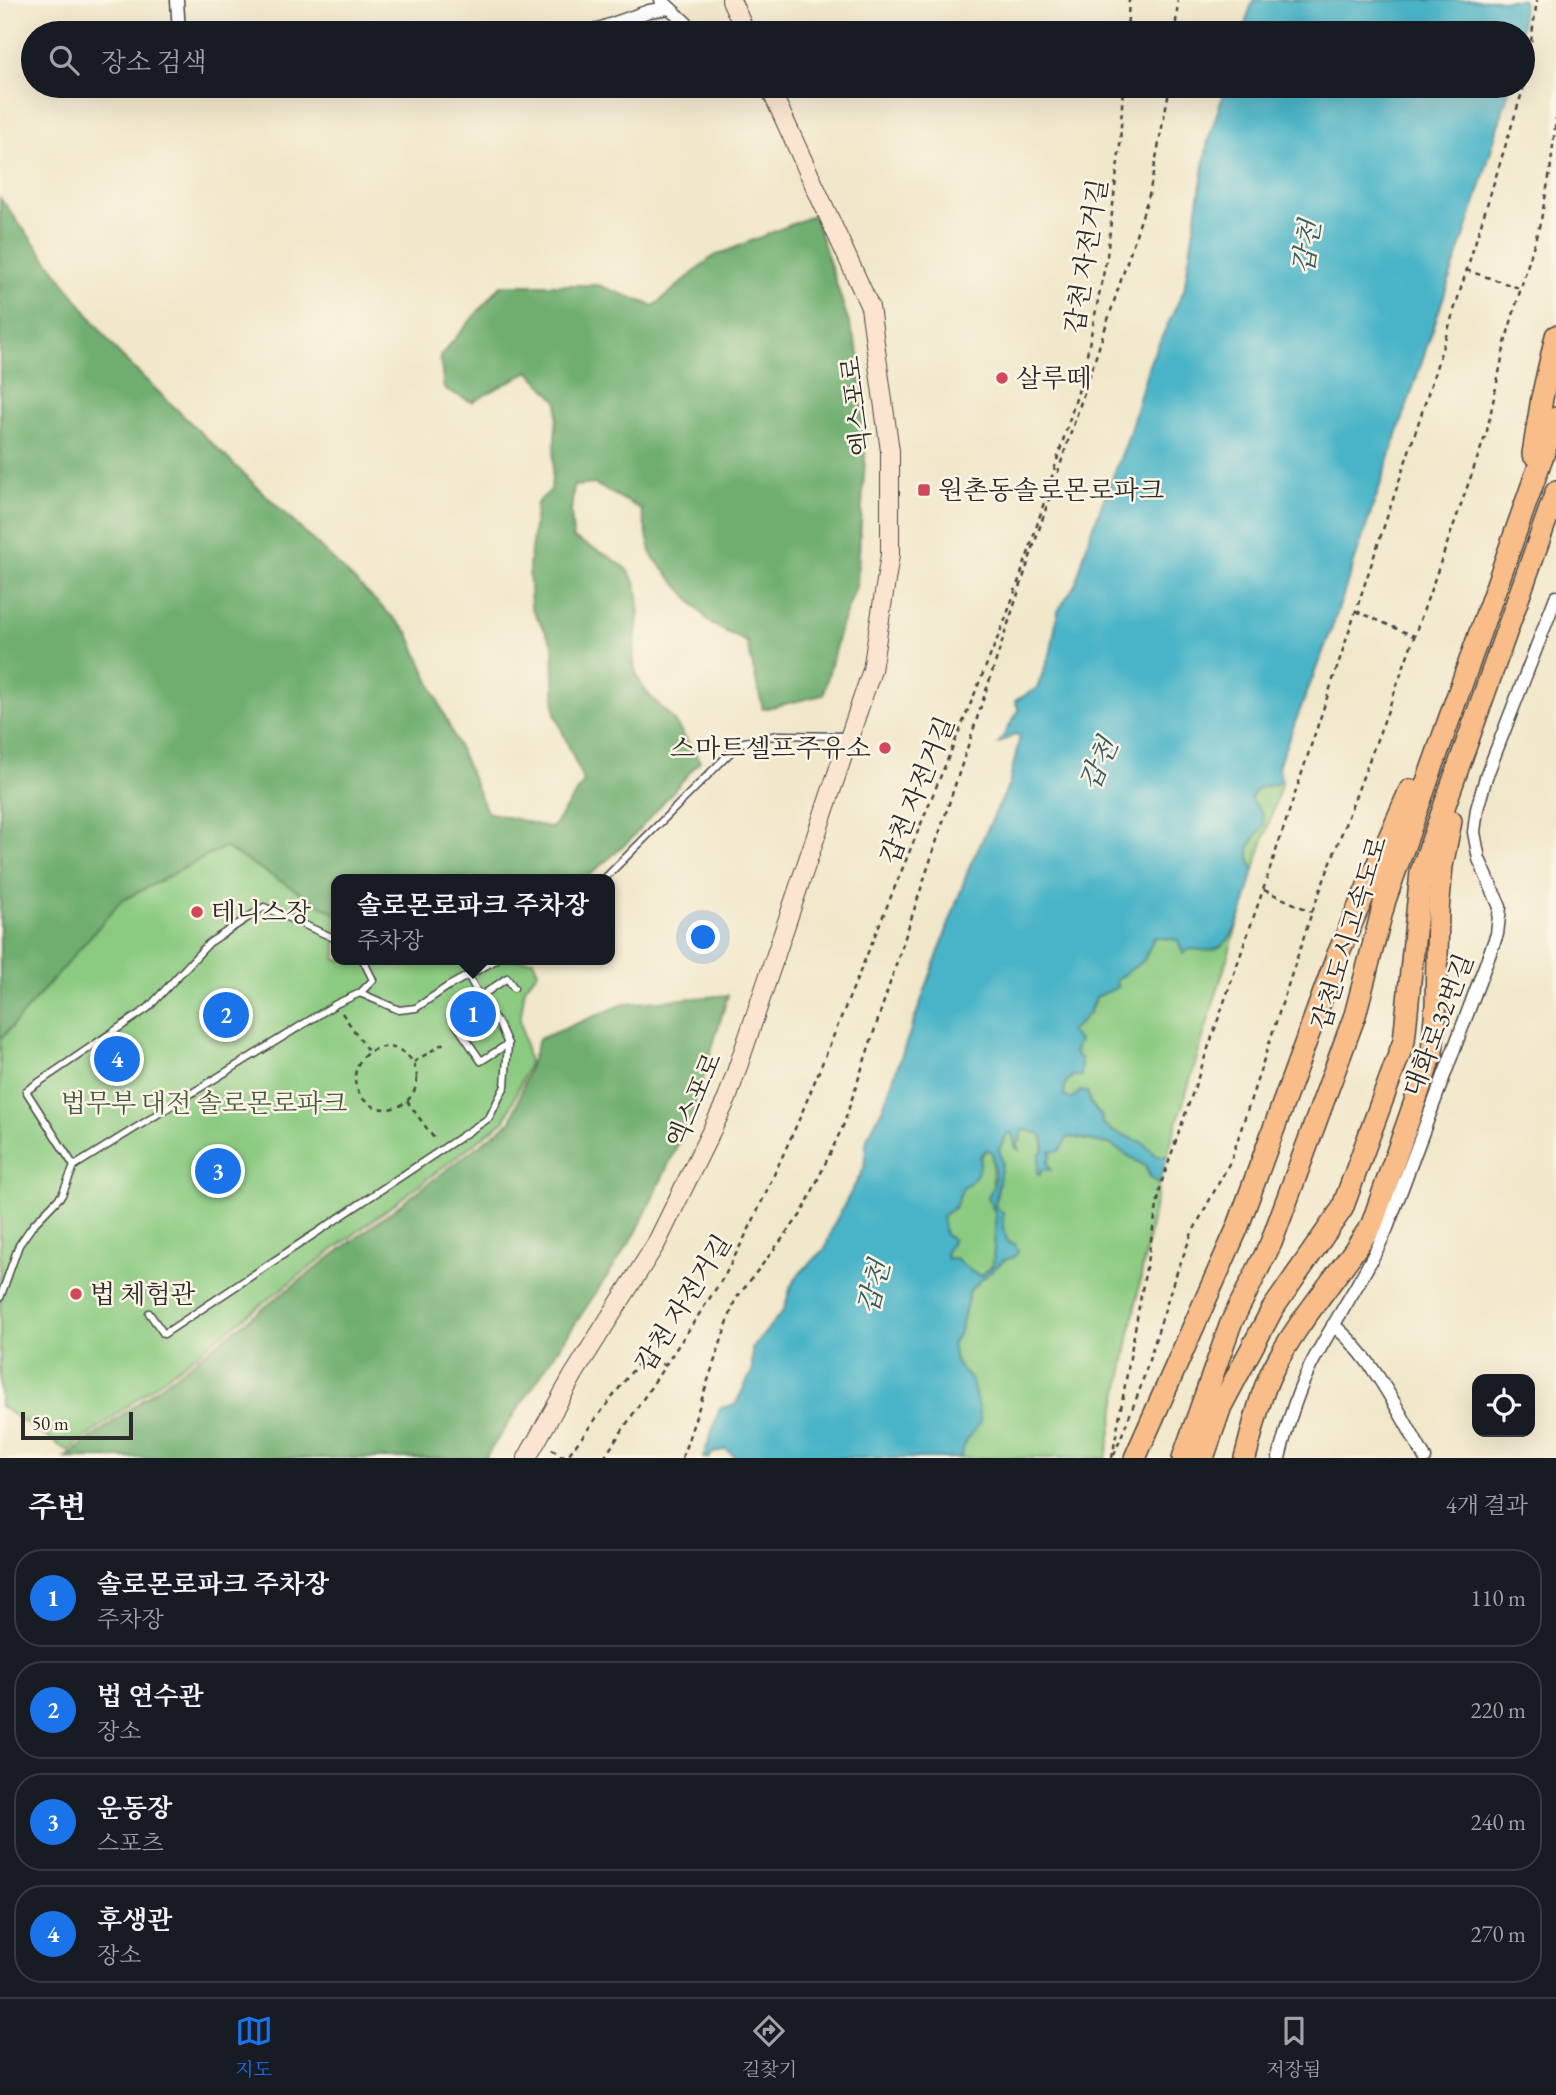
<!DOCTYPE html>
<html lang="ko">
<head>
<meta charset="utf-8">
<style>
	body { margin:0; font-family:"EB Garamond","Noto Serif KR",serif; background:#20242c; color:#f1f3f6 }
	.controls { position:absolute; right:21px; bottom:21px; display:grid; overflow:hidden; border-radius:14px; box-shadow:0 7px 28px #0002 }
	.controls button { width:63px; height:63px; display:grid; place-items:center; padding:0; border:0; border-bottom:2px solid #363941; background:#171b24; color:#f1f3f6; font:35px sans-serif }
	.scale { position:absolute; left:21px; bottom:18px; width:112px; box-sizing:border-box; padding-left:7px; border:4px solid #2b2b2b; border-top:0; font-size:19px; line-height:24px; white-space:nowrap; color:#2b2b2b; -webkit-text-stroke:5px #fcf5e5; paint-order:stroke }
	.you { position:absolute; left:704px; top:938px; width:24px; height:24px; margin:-18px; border:5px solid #fff; border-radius:50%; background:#1a73e8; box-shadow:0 0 0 10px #1a73e833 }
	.badge { display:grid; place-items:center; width:46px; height:46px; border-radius:50%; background:#1a73e8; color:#fff; font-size:23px; font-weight:700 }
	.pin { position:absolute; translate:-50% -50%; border:4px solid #fff; box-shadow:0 2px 7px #0006 }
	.popup { position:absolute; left:331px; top:874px; width:284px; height:91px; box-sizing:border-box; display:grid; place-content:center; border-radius:14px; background:#171b24; filter:drop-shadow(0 2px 5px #0005); font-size:23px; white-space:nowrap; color:#9ea1a6 }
	.popup b { font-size:26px; color:#f1f3f6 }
	.popup::after { content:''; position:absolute; left:50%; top:100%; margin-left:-14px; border:14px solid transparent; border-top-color:#171b24 }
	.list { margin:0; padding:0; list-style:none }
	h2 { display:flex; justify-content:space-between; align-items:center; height:91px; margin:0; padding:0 28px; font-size:30px }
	h2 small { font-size:23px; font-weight:400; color:#9ea1a6 }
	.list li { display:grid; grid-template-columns:46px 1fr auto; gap:21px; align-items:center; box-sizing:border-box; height:98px; margin:0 14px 14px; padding:0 14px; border:2px solid #363941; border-radius:28px }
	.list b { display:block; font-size:26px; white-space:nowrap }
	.list p { margin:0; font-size:23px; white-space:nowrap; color:#9ea1a6 }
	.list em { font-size:23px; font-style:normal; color:#9ea1a6 }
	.icon { flex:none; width:38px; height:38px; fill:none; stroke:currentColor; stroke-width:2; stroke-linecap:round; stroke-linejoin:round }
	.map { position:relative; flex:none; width:1556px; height:1458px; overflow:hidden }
	.search { position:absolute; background:#171b24; box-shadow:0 7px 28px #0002; left:21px; right:21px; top:21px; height:77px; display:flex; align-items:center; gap:18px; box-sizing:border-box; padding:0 24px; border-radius:38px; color:#9ea1a6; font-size:26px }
	.sheet { height:539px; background:#171b24 }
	nav { display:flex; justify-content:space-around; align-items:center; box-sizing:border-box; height:98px; border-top:2px solid #363941; background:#171b24; font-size:19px; color:#9ea1a6 }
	nav a { display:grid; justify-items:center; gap:4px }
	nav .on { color:#1a73e8 }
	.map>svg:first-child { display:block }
	.green { fill:#8bca81; stroke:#5b7a56; stroke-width:2 }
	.forest { fill:#70ae6f; stroke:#4e6c4d; stroke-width:2 }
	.water { fill:#49b4c7; stroke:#3a7079; stroke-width:2; fill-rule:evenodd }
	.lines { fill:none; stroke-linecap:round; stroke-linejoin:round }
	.service-casing { stroke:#494743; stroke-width:9 }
	.minor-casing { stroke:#494743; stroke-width:15 }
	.secondary-casing { stroke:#494743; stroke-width:20 }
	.trunk-casing { stroke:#494743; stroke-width:24 }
	.path { stroke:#494743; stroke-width:2.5; stroke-dasharray:5 5; stroke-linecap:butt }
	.service { stroke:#fff; stroke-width:6 }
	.minor { stroke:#fff; stroke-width:12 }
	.secondary { stroke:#fce5d0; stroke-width:18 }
	.trunk { stroke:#f8bd89; stroke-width:21 }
	.poi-dot { fill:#d1495b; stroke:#fcf5e5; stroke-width:2.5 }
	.labels { text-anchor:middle; stroke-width:5; stroke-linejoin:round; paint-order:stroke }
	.street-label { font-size:26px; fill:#2b2b2b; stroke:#fcf5e5 }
	.poi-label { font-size:26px; fill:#2b2b2b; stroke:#fcf5e5; text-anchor:start }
	.park-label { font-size:26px; fill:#485b45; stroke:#fcf5e5 }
	.water-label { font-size:28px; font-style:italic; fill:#365b62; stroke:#fcf5e5 }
</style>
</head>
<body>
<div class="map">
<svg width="1556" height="1458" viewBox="0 0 1556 1458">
	<rect width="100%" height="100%" fill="#fcf5e5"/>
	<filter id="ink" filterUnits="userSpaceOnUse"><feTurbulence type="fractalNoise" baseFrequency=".0143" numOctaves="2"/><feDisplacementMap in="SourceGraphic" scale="14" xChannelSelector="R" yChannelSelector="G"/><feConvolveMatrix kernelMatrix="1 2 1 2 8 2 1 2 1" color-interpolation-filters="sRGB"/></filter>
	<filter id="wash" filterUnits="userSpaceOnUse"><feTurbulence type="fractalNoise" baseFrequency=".00686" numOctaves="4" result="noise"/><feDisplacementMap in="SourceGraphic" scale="28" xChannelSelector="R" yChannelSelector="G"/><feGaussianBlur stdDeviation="1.57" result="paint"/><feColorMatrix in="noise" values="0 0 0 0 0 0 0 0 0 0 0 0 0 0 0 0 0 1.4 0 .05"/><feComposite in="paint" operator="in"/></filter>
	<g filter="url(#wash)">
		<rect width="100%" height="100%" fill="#f1e7ca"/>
		<!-- green -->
		<g class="green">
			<path d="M1282 782 1254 870C1242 849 1252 842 1264 825L1261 811 1250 799 1258 788Z"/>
			<path d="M224 847 336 914V960H533L538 971 525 988 520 1020 529 1063 505 1120 68 1451 0 1406V1040L121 901Z"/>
			<path d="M1238 923 1167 1156H1156L1144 1143 1112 1131 1101 1122 1102 1117 1081 1091 1071 1099 1064 1096 1065 1084 1072 1076H1081L1072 1036 1069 1031 1090 1012 1096 997 1118 987 1115 984 1117 979 1144 960 1154 937 1178 940 1190 949 1212 950 1222 946Z"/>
			<path d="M1027 1130 1041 1134 1044 1139 1040 1174 1041 1169 1049 1166C1046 1153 1060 1140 1072 1137L1109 1144 1145 1166 1151 1179 1159 1183 1106 1458H960L966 1441 972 1381 955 1362 952 1344 960 1331 970 1290 1004 1260 1014 1257 1002 1227 1003 1222 995 1204 1002 1162 999 1149 1008 1133H1012L1016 1148 1019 1149 1017 1144 1022 1131Z"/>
			<path d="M986 1149 992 1152 993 1190 988 1197 996 1216 993 1265 981 1276 972 1272 955 1258 947 1259 942 1216 955 1207 963 1187Z"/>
		</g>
		<!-- forest -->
		<g class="forest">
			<path d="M0 198 118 353 408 632 487 812 552 828 584 782 555 714 553 644 531 607 529 567 537 503 551 490 558 402 529 371 472 402 444 389 440 356 501 285H598L654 306 712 257 814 215 860 357 865 459 857 584 841 626 823 695 763 709 747 642 711 624 652 556 641 509 595 484 574 486 571 511 573 538C618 562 647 566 637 627 635 639 632 657 635 669 644 697 657 700 673 720 683 733 691 748 700 761L629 841 587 877 580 879H336V914L224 847 121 901 0 1040Z"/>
			<path d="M728 995 692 1115 636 1233 485 1458H65L511 1121 539 1039 624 1004Z"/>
		</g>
		<!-- water -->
		<g class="water">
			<path d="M1253 0H1523L1521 33H1242Z"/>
			<path d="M1226 86H1510L1477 198 1331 631 1278 766 1282 782 1258 788 1250 799 1261 811 1264 825C1252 842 1242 849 1254 870 1248 891 1238 946 1212 950 1206 952 1197 949 1190 949L1183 954 1178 940 1154 937 1144 960 1117 979 1116 984 1118 987 1096 997C1089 1013 1084 1022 1069 1031L1079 1041 1074 1052 1081 1060V1076H1072L1065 1084 1064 1096 1071 1099 1081 1091 1087 1092 1091 1105 1102 1117 1101 1122 1112 1131 1144 1143 1156 1156H1167L1159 1183 1152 1179 1145 1166 1109 1144 1072 1137H1068L1059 1151H1050L1051 1157 1047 1161 1051 1170 1042 1169 1040 1175 1037 1173 1040 1153 1043 1151 1045 1144 1042 1141 1044 1139 1041 1134 1027 1130 1022 1131 1020 1141 1017 1144 1019 1150 1016 1148 1012 1133H1008L999 1149 1002 1162 995 1204 996 1208 1003 1213V1227L1008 1243 1015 1244 1018 1252 1014 1257 1004 1260 970 1290 960 1331 952 1344 955 1362 972 1381 981 1422 966 1441 960 1458H736L726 1449 711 1454 710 1458H703L720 1408 735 1405 752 1372V1349L784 1309 791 1286 798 1275 825 1249 833 1226 864 1168 867 1138 882 1110 970 865 1009 785 1020 736 1016 734 999 743 1019 710 1015 701 1037 688 1051 651 1058 611 1076 583 1090 534 1127 441 1149 364 1184 290 1208 141ZM987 1149 992 1152C994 1166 998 1185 988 1196L996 1216 993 1265 981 1276 972 1272 955 1258 947 1259 946 1252 953 1239 945 1235 942 1216 955 1207 963 1187C974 1181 982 1170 980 1156Z"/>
		</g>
	</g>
	<g filter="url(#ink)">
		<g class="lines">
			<defs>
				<g id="service">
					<path d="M604 879 740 743 778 735 848 736"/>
					<path d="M360 993 373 980 363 960"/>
					<path d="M508 1044 481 1061 451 1017 507 978 514 988"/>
					<path d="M74 1166 26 1091 148 1008 209 943 264 907 336 939"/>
					<path d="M0 1298 19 1245 33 1225 62 1195 74 1166 336 1004 360 993 399 1010 416 1008 447 987 496 960"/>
					<path d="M149 1313 164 1334 489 1118 505 1086 508 1044 499 1024 484 1005 468 975"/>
				</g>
				<g id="minor">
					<path d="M177 0 179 33"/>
					<path d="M661 0 697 33"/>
					<path d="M587 33 649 11 669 8"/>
					<path d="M1333 1325C1371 1354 1402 1417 1425 1458"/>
					<path d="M1279 1458C1287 1425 1297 1391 1313 1361 1337 1316 1367 1274 1387 1228L1497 934 1500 907 1479 859 1474 832 1477 809 1486 777 1556 597"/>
				</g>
				<g id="secondary">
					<path d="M731 0 746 33"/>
					<path d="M527 1458 574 1374 656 1244 727 1099 872 670 890 555V451L870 307 769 86"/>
				</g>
				<g id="trunk">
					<path d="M1533 454 1542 398 1556 336"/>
					<path d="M1135 1458 1237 1229 1338 954 1410 790"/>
					<path d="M1183 1458 1231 1323 1271 1243 1355 1015 1385 900 1556 418"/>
					<path d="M1203 1458 1221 1406 1272 1310 1342 1209 1404 1041 1421 872 1556 492"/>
					<path d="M1245 1458C1253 1429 1259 1398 1272 1371 1299 1317 1341 1274 1372 1224L1432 1053 1436 1005 1438 911 1442 866 1451 821"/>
				</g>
			</defs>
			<!-- service casing -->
			<use href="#service" class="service-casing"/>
			<!-- minor casing -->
			<use href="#minor" class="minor-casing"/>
			<!-- secondary casing -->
			<use href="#secondary" class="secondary-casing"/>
			<!-- trunk casing -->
			<use href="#trunk" class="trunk-casing"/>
			<!-- path -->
			<g class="path">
				<path d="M1127 33 1129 0"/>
				<path d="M1175 33 1178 0"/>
				<path d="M1466 270 1522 289"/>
				<path d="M1356 611 1414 636"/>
				<path d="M1264 890 1312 912"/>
				<path d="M342 1013 368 1051"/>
				<circle cx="386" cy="1078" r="31"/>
				<path d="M414 1062 447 1041"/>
				<path d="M407 1101 436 1141"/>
				<path d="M552 1449 562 1456 569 1454 636 1366 647 1357 666 1366"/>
				<path d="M1114 1455 1140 1389 1174 1280 1192 1233 1231 1160 1312 912 1390 705 1487 431 1506 339 1541 220 1550 172 1556 119"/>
				<path d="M604 1458 725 1275 752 1223 798 1122 1005 620 1029 551 1082 379 1107 256 1120 145 1123 86"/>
				<path d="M682 1458 735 1300 802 1213 843 1126 1149 195 1170 86"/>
				<path d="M1112 1458 1161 1184 1263 890 1427 397 1525 83 1537 0"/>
			</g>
			<!-- service -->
			<use href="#service" class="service"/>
			<!-- minor -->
			<use href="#minor" class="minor"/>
			<!-- secondary -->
			<use href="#secondary" class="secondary"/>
			<!-- trunk -->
			<use href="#trunk" class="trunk"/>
		</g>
	</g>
	<!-- markers -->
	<g class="poi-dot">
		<circle cx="1002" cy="378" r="7"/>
		<rect x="917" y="483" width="14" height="14" rx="3.5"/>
		<circle cx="885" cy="748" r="7"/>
		<circle cx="197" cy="912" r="7"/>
		<circle cx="76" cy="1294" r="7"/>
	</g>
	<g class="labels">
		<!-- street labels -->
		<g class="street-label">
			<text transform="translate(1086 256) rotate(-81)" y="9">갑천 자전거길</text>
			<text transform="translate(856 406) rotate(-97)" y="9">엑스포로</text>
			<text transform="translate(917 790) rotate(-68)" y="9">갑천 자전거길</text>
			<text transform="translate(1349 933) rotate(-73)" y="9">갑천도시고속도로</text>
			<text transform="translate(1438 1025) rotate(-69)" y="9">대화로32번길</text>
			<text transform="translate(694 1100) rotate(-67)" y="9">엑스포로</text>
			<text transform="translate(683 1303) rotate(-58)" y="9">갑천 자전거길</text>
		</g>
		<!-- poi labels -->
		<g class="poi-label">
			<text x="1016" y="387">살루떼</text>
			<text x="938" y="499">원촌동솔로몬로파크</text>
			<text x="871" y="757" text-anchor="end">스마트셀프주유소</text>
			<text x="211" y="921">테니스장</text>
			<text x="90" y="1303">법 체험관</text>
		</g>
		<!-- park labels -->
		<g class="park-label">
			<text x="204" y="1112">법무부 대전 솔로몬로파크</text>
		</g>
		<!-- water labels -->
		<g class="water-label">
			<text transform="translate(1306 247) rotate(-81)" y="10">갑천</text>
			<text transform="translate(1098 764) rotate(-66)" y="10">갑천</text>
			<text transform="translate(873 1287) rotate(-75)" y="10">갑천</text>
		</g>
	</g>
</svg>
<div class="controls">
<button><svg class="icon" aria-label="locate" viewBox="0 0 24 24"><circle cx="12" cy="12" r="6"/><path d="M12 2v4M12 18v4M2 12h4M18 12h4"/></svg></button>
</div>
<div class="scale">50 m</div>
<div class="you"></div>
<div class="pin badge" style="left:473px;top:1014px">1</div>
<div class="popup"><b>솔로몬로파크 주차장</b>주차장</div>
<div class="pin badge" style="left:226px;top:1015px">2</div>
<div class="pin badge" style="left:218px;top:1171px">3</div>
<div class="pin badge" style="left:117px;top:1059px">4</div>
<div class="search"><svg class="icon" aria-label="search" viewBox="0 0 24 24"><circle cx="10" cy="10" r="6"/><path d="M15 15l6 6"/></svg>장소 검색</div>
</div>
<section class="sheet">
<h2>주변<small>4개 결과</small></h2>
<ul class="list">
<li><span class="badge">1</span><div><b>솔로몬로파크 주차장</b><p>주차장</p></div><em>110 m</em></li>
<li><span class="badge">2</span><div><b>법 연수관</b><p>장소</p></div><em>220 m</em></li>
<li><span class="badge">3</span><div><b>운동장</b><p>스포츠</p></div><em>240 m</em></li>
<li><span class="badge">4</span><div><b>후생관</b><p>장소</p></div><em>270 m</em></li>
</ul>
</section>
<nav>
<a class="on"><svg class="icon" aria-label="map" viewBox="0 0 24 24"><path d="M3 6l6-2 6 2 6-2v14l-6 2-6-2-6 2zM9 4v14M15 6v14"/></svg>지도</a>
<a><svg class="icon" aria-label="directions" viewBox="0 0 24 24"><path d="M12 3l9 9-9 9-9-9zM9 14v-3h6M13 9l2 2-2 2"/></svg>길찾기</a>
<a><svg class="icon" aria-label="saved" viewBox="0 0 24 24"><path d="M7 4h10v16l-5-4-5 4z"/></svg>저장됨</a>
</nav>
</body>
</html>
